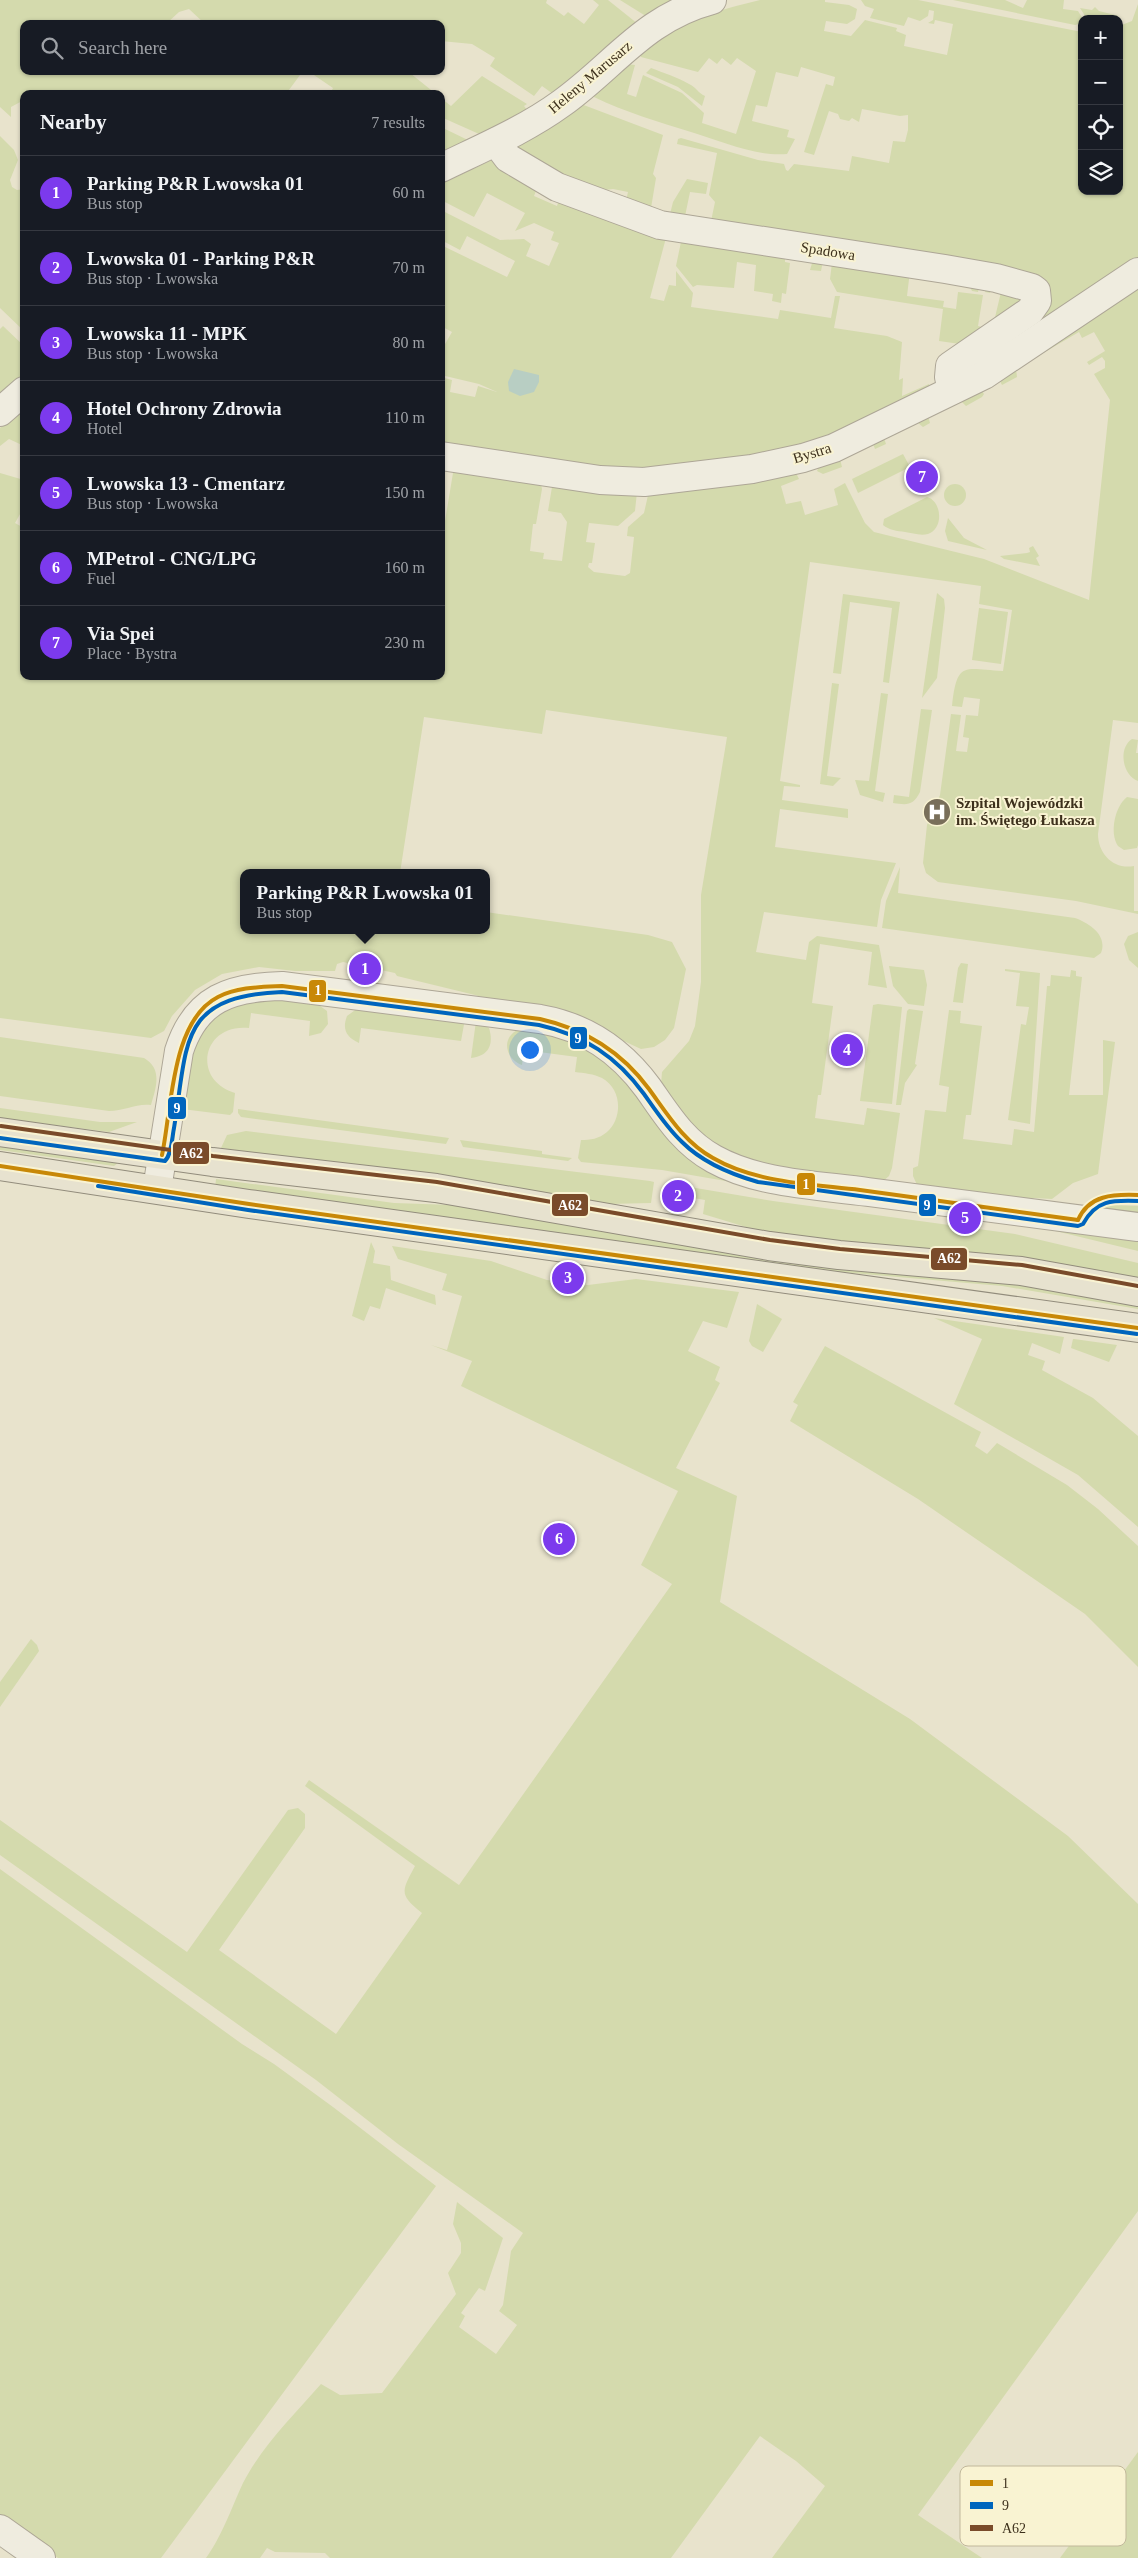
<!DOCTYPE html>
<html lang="en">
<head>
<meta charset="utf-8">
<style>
	body { margin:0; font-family:"Times New Roman",serif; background:#242831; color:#f1f3f6 }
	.controls { position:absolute; right:15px; top:15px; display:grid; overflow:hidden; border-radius:10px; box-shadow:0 1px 4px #0004 }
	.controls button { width:45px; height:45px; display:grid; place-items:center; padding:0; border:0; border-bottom:1px solid #363941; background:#171b24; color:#f1f3f6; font:25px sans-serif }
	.you { position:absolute; left:529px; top:1049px; width:18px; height:18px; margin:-12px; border:4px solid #fff; border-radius:50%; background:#1a73e8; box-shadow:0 0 0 8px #1a73e833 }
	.badge { display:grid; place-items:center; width:32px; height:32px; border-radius:50%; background:#7c3aed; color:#fff; font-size:16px; font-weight:700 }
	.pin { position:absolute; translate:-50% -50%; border:2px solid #fff; box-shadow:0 1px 5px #0006 }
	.popup { position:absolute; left:240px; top:869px; width:250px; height:65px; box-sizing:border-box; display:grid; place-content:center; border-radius:10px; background:#171b24; filter:drop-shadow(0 1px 4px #0005); font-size:16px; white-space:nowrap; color:#9ea1a6 }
	.popup b { font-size:19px; color:#f1f3f6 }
	.popup::after { content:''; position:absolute; left:50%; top:100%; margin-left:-10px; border:10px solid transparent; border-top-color:#171b24 }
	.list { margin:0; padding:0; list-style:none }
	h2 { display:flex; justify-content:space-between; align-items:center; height:65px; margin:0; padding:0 20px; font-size:21px }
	h2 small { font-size:16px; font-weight:400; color:#9ea1a6 }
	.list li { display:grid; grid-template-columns:32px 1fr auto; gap:15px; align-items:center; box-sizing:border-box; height:75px; padding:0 20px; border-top:1px solid #363941 }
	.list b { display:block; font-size:19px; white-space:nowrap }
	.list p { margin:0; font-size:16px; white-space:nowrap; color:#9ea1a6 }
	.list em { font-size:16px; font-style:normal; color:#9ea1a6 }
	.icon { flex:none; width:28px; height:28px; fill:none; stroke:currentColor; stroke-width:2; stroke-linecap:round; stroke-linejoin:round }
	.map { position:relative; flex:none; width:1138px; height:2558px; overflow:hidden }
	.search { position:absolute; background:#171b24; box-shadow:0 1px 4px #0004; left:20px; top:20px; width:425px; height:55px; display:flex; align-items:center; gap:12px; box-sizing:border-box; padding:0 18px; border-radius:10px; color:#9ea1a6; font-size:19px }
	.panel { position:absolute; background:#171b24; box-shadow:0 1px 4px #0004; left:20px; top:90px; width:425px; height:590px; border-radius:10px }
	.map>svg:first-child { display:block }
	.green { fill:#d4daad }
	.water { fill:#b8cec3 }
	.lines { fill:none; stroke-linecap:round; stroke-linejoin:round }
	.minor-casing { stroke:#ada696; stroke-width:30 }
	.major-casing { stroke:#928c7c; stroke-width:30 }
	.minor { stroke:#efecdf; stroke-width:28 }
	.major { stroke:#e7e2cf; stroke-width:28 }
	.bus-1-casing { stroke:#f9f3d2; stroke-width:8 }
	.bus-2-casing { stroke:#f9f3d2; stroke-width:8 }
	.bus-3-casing { stroke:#f9f3d2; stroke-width:8 }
	.bus-1 { stroke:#c88807; stroke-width:4 }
	.bus-2 { stroke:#0065bd; stroke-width:4 }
	.bus-3 { stroke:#7a4b2a; stroke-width:4 }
	.labels { text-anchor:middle; stroke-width:4; stroke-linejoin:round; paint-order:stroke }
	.street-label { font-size:15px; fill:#3d301c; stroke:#f9f3d2 }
	.poi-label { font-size:15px; font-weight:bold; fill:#3d301c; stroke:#f9f3d2; text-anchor:start }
	.key { fill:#f9f3d2; stroke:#c1b89b; stroke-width:1 }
	.key-label { font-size:14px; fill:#3d301c }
	.line-badge { stroke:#f9f3d2; stroke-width:2 }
	.badge-label { font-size:14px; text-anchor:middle; font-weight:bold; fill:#fff }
</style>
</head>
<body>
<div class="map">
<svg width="1138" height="2558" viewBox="0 0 1138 2558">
	<rect width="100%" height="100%" fill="#e8e3cc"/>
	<!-- green -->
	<g class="green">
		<path d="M0 0H547L546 3 564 16 568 12 584 24 599 5 593 0H608L638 24 556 96 542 86 534 96 490 66 495 58 472 44 441 41V24H205L189 9 179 12 166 24H24V71H303L286 94H24V100L11 107V117L0 107Z"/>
		<path d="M620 0H687L649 18Z"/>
		<path d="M760 0H825V2L849 5 857 9 855 19 847 24 826 21 824 31 851 36 865 20 897 28 896 31 906 35 904 46 947 55 953 24 935 20 934 24 928 23 933 20 934 11 929 10 928 16 920 21 908 17 904 26 870 18 874 9 865 6 861 0H918L1082 32V191H1119V26L1132 21 1138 4V264C1096 281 1063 313 1026 338 1006 352 981 363 959 375L957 371 960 362C981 346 1031 324 1042 302L1039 289 1024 281 999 276 648 217 602 201 611 197 626 201 628 192 613 189 597 191 594 197 560 185 514 159V149L549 128 581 104 663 135 653 174 656 178 650 214 669 218 673 202 687 179 708 183 706 194 690 192 684 221 710 226 715 202 709 195 717 153 677 144 678 139 681 138 758 160 784 164 786 170 788 171 794 164 849 171 852 156 889 163 893 141 905 142 908 130V115L900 116 862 109 859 122 852 118 849 121 840 119 838 114 829 111 814 155 804 152 826 84 833 86 835 77 801 67 798 77 776 72 767 107 756 105 752 121 789 130 787 137 795 139 787 154C756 157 721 141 691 132 659 122 625 112 594 97 593 85 617 70 626 64L635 65 627 94 636 97 643 75 682 93 704 113 702 123 736 134 756 71 737 58 731 65 722 58 717 64 709 58 698 72 641 57 639 52C673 23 718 10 760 0Z"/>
		<path d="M953 0H1005L1023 8 1027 0H1064L1063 9 1078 11 1083 19 1082 23 1075 25Z"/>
		<path d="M1095 7 1099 11 1119 16 1087 19 1080 8 1092 10Z"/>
		<path d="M651 68C664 73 677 77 689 84 696 87 698 93 705 96L702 106 678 87 646 73Z"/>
		<path d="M308 71H411L410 73 436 94H330L333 88Z"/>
		<path d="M482 76 527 104 524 106 528 111 488 138 441 117V98L451 106Z"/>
		<path d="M441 127 474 143 441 161Z"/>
		<path d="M0 136 14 150 18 160 10 180 12 187 17 190 24 189V331L0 308Z"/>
		<path d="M496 158 542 194 536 191 534 196 557 206 561 193 667 234 650 298 664 301 669 285 676 286V271L693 293 691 307 778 319 780 310 831 318 835 296H840L834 328 887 336 902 342 899 380 903 378 902 396 929 384V387L840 433 789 451 638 472 441 444V377L452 380 450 392 475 397 478 386 497 392 479 384 441 375V351L452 332 441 326V245L507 277 515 261 467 236 460 250 441 240V210L500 240 524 239 531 244 526 256 549 266 559 243 551 240 554 232 534 223 515 231 525 213 487 193 474 217 441 200V184Z"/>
		<path d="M682 237 785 256V262L790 263 786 294 782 293 781 303 772 301 773 294 754 291 756 265 737 262 734 288 697 285 693 287 676 266Z"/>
		<path d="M815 253 1013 285 1028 291 1033 299 1028 308 992 330 1001 292 991 290 990 293 985 292 987 284 980 283 978 292 972 291 967 281 910 271 907 296 944 301 943 307 956 309 958 292 983 295 978 326 985 328 984 334 964 349 946 353 960 344 939 341 943 309 837 292 830 279 832 263 823 261 821 271 810 270Z"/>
		<path d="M1138 279V723L1113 720 1098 834C1098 854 1114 870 1134 866V911H1138V914L1076 901 938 882 926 873 923 863 927 825 940 795 951 714 961 715 956 751 967 752 969 738 963 737 966 715 978 716 980 699 964 697 962 707 952 706C957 660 964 669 1003 671L1012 610 979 604 981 586 810 562 780 781 800 785V787L784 786 782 800 848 809V818L780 809 775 847 896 863 881 900 877 927 764 912 756 952 806 960 809 942 817 936 879 945 887 988 868 985 872 952 820 944 812 1003 833 1006 821 1095H818L815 1118 864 1125 867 1108 900 1113 892 1168 889 1176 882 1182 763 1164 723 1151 688 1125 661 1085 662 1072 689 1041 695 1026 701 982V895L727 737 546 710 542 734 424 717 400 873H244V930H486V912L648 935 672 942 686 969 674 1028 665 1040 654 1047 641 1049 615 1037 475 995 397 976 395 973 343 962 337 964 335 971H295L259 967 222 974 195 990 172 1016 164 1031 151 1038 0 1018V473L24 480V507L15 523 24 528V676H441V545L454 467 540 480 542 489 536 524H533L530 551 544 553 543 559 562 561 567 522 561 513 548 511 552 487 637 492 635 511 618 526 589 523 586 542 595 543 592 563H589L588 567 594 572 625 576 630 573 634 537 627 536 628 527 644 513 649 491 796 473 799 479 781 486 786 504 801 501 805 515 838 505 834 489 845 483 865 523 874 532 984 559 1089 600 1110 400 1094 374 1105 368V361L1102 357 1089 365 1087 362 1105 351 1094 332 1082 338 1079 332 1016 369 1017 377 1002 385 999 379Z"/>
		<path d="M3 326 24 346V379L0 399V329Z"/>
		<path d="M981 390 984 394 982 397 966 406 960 400 928 416 930 423 923 427 917 422 884 438 886 444 875 449 873 444 840 459 842 467 823 474 817 471 820 464Z"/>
		<path d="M24 406V446L9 439 0 446V428Z"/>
		<path d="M903 454 910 467 858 493 852 479Z"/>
		<circle cx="955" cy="495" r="11"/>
		<path d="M927 497C942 501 944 529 928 534 920 536 912 533 905 532 897 531 889 530 883 525L884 519Z"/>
		<path d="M948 518 964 538 987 550 948 541 945 531Z"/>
		<path d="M1033 546 1039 556 1036 558 1040 566 1004 559 1000 556 1027 553 1030 552 1029 548Z"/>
		<path d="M937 593 944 599 945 608 937 678 922 698Z"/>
		<path d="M843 594 900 602 889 683 883 682 892 608 850 602 841 674 833 673Z"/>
		<path d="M979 608 1008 612 1001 664 972 660Z"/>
		<path d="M832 683 839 684 827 776 841 778 833 786 820 784Z"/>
		<path d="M881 693 888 694 875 791 885 793 883 802 860 795 855 780 869 781Z"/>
		<path d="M921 709 932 710 920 792C913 806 907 805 893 803L894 795 909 797Z"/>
		<path d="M1132 739 1138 740 1136 753H1138V781C1122 775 1118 748 1132 739Z"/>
		<path d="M1127 797 1138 799V845L1137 848 1124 850 1118 846C1109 833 1115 806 1127 797Z"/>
		<path d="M900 867 898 893 1075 918C1089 923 1108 935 1101 953L1094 958 882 928 886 901Z"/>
		<path d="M1138 932V968L1129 960 1124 944 1128 936Z"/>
		<path d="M961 963 968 964 963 1003 953 1002 958 968Z"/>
		<path d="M889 966 924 970 927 985 924 1006 908 1004 893 986Z"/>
		<path d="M1005 969 1040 973 1030 1124 1008 1120 1021 1024 1026 1025 1029 1007 1016 1006 1020 973 1005 971Z"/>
		<path d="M1071 970 1076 971V976L1082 977 1069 1095H1103V1040L1115 1042 1098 1174 1073 1183 1052 1199 1034 1198 1027 1203 918 1187 913 1176V1168L918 1166 925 1110 946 1112 949 1087 939 1085 949 1010 961 1011 960 1023 982 1026 971 1115H966L963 1139 1012 1145 1014 1129 1034 1132 1047 986H1050L1051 975 1070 977Z"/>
		<path d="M263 997 316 1003 327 1011 328 1024 321 1033 309 1036 310 1021 251 1013 249 1028C202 1023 191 1080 235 1093L233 1112 230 1115 182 1109 186 1065 203 1026 227 1006Z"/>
		<path d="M878 1004 902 1007 892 1104 860 1101 873 1005Z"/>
		<path d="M358 1008 465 1019 461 1041 361 1028 359 1043C346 1037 342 1029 347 1016Z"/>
		<path d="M909 1009 923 1011 915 1064 917 1065 905 1083 901 1105H896L907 1011Z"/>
		<path d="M476 1021 489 1028C494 1044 489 1056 471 1058Z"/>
		<path d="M520 1029H539L595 1050 743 1184 662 1170 581 1162 578 1158 581 1140C590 1140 599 1139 607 1132 623 1118 622 1089 602 1078 594 1074 584 1073 575 1072L577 1057 524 1050 522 1065C504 1058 501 1036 520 1029Z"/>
		<path d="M0 1037 144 1058C163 1069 156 1088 151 1105 137 1103 124 1111 109 1111L0 1096Z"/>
		<path d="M0 1108 100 1122H137L109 1132 101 1131 0 1118Z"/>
		<path d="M238 1109 449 1138 446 1144 241 1117 238 1113Z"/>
		<path d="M246 1131 650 1181 654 1182 651 1203 609 1204 500 1185 221 1148 227 1135Z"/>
		<path d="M460 1140 542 1151V1154L572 1158 568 1161 463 1147Z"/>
		<path d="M0 1141 119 1162 114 1166 0 1150Z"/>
		<path d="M216 1179 394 1203 483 1206 988 1279 1138 1303V1309L1002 1286 817 1270 215 1189Z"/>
		<path d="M666 1183 773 1201 1015 1234 1138 1263V1280L766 1233 703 1214 705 1200 664 1193Z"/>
		<path d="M1112 1205 1138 1206V1217L1097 1209Z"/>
		<path d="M1039 1227 1138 1237V1251Z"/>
		<path d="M371 1242 375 1251 373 1263 390 1266 391 1280 435 1295 436 1305 386 1288 380 1309 370 1306 364 1321 352 1316Z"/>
		<path d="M392 1246 491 1261 547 1280 588 1285 636 1279 739 1292 727 1328 703 1321 688 1351 720 1367 715 1380 720 1383 676 1468 737 1496 720 1602 910 1719 1068 1836 1138 1904V2211L918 2515 982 2558H772L825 2486 796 2461 760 2436 671 2558H330L325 2553 275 2552 267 2548 260 2558H206C223 2534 231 2509 243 2483 262 2446 294 2415 321 2384L340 2395 382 2393 456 2294 448 2273 461 2253V2243L453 2224 457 2202 503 2238 485 2291 479 2288 461 2313 465 2316 459 2327 496 2354 517 2325 499 2311 503 2305 511 2251 523 2233 398 2144 316 2080 0 1855V1820L187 1952 288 1810 298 1808 305 1814V1828L219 1950 336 2034 422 1913C398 1894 402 1891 415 1866L305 1786 309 1780 459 1885 672 1584 641 1565 678 1491 461 1386 472 1361 431 1345 447 1350 462 1296 442 1290 447 1274 398 1259Z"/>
		<path d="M757 1304 782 1319 763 1352 752 1346 749 1341Z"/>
		<path d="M934 1318 1064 1337 1060 1354 1032 1343 1028 1355 1045 1361 1042 1370 1093 1398 1138 1436V1527L1078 1475 954 1404 982 1339Z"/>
		<path d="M1073 1339H1074L1117 1345 1109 1362 1071 1348Z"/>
		<path d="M825 1346 977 1430 981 1432 975 1446 987 1454 997 1443 1067 1485 1098 1509 1138 1546V1667L1085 1614 918 1499 790 1421 798 1405 793 1402Z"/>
		<path d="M31 1639 37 1645 39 1651 0 1707V1682Z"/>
		<path d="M0 1869 242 2044 274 2064 333 2107 436 2186 161 2558H58L0 2516Z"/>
		<path d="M1138 2452V2558H1060Z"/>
	</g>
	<!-- water -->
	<path class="water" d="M514 369 539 375V382L534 392 520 396 509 391 508 382Z"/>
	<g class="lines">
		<defs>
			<g id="minor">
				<path d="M496 142 508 158 557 187 660 225 945 269 996 278 1032 288 1036 291 1037 301 1030 311 950 366 949 377 952 390"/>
				<path d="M441 168C482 148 525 130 562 103 615 65 644 18 712 0"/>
				<path d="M0 412 24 391"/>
				<path d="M441 456 600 480 644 482 752 469 803 458 834 448 984 375 1138 272"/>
				<path d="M157 1189 179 1051C196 998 231 987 282 986L540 1019C586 1027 620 1050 648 1088 667 1115 683 1142 714 1159 759 1184 818 1185 868 1192 958 1204 1048 1216 1138 1227"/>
				<path d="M0 2529 41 2558"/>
			</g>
			<g id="major">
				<path d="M0 1132 212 1162 436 1188 769 1246 839 1255 1021 1271 1138 1292"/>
				<path d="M0 1166 249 1204 1138 1328"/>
			</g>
		</defs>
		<!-- minor casing -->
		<use href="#minor" class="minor-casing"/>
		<!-- major casing -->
		<use href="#major" class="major-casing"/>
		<!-- minor -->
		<use href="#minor" class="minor"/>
		<!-- major -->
		<use href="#major" class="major"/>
		<defs>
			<g id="bus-1">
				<path d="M162 1155C172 1108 171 1021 218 997 237 987 261 987 282 986L540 1019C585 1029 621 1051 649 1089 668 1115 684 1142 713 1158 756 1183 811 1184 860 1190 933 1200 1005 1210 1078 1220"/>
				<path d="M0 1166 249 1204 1138 1328"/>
				<path d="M1078 1220C1089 1195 1113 1194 1138 1195"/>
			</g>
			<g id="bus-2">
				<path d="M0 1138 165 1161C172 1154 172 1137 174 1128 188 1043 178 996 282 992L539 1025C584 1035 617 1057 644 1094 656 1111 667 1128 682 1142 703 1163 730 1174 758 1182L1078 1226 1083 1224C1096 1200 1112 1200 1138 1201"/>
				<path d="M98 1186 248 1210 1137 1334"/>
			</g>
			<path id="bus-3" d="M1 1126 213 1156 437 1182 770 1240 840 1249 1022 1265 1138 1286"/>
		</defs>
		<!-- bus-1 casing -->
		<use href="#bus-1" class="bus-1-casing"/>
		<!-- bus-2 casing -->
		<use href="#bus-2" class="bus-2-casing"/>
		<!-- bus-3 casing -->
		<use href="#bus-3" class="bus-3-casing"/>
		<!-- bus-1 -->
		<use href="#bus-1" class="bus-1"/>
		<!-- bus-2 -->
		<use href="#bus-2" class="bus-2"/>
		<!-- bus-3 -->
		<use href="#bus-3" class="bus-3"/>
	</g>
	<!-- icons -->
	<defs>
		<symbol id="hospital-disc" viewBox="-11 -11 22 22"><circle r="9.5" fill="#796f5a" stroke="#f9f3d2"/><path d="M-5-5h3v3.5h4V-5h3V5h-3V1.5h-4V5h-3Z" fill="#fff"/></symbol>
	</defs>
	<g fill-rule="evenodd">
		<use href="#hospital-disc" x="921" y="796" width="32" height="32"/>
	</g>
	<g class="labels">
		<!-- street labels -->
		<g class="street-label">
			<text transform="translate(590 77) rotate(-40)" y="5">Heleny Marusarz</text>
			<text transform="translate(828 251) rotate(9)" y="5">Spadowa</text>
			<text transform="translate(812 453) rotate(-17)" y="5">Bystra</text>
		</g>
		<!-- poi labels -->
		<g class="poi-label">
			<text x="956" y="808">Szpital Wojewódzki<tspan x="956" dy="17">im. Świętego Łukasza</tspan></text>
		</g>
	</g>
	<!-- legend -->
	<rect x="960" y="2466" width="166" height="80" rx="8" class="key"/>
	<rect x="970" y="2480" width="23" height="6" fill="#c88807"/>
	<rect x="970" y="2502" width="23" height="7" fill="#0065bd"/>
	<rect x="970" y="2525" width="23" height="6" fill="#7a4b2a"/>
	<g class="key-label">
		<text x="1002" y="2488">1</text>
		<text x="1002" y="2510">9</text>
		<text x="1002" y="2533">A62</text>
	</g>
	<g class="line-badge">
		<rect x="308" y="979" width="19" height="24" rx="5" fill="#c88807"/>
		<rect x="569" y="1026" width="19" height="24" rx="5" fill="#0065bd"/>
		<rect x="167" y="1096" width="20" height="24" rx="5" fill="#0065bd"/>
		<rect x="172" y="1141" width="38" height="24" rx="5" fill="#7a4b2a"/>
		<rect x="796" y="1172" width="20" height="24" rx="5" fill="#c88807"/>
		<rect x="551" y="1193" width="38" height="24" rx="5" fill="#7a4b2a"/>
		<rect x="918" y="1193" width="19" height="24" rx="5" fill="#0065bd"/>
		<rect x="930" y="1247" width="38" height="24" rx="5" fill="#7a4b2a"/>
	</g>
	<g class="badge-label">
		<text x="318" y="995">1</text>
		<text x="578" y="1043">9</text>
		<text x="177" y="1113">9</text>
		<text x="191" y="1158">A62</text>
		<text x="806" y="1189">1</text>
		<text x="570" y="1210">A62</text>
		<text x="927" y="1210">9</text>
		<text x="949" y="1263">A62</text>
	</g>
</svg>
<div class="controls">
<button>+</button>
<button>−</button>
<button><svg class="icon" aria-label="locate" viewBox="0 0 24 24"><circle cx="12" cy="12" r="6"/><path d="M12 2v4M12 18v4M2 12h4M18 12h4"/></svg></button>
<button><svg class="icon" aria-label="layers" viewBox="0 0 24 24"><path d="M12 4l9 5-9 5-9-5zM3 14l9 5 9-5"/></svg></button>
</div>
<div class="you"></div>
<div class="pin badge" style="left:365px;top:969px">1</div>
<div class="popup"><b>Parking P&amp;R Lwowska 01</b>Bus stop</div>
<div class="pin badge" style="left:678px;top:1196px">2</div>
<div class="pin badge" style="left:568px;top:1278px">3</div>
<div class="pin badge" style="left:847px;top:1050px">4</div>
<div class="pin badge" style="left:965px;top:1218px">5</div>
<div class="pin badge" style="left:559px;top:1539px">6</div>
<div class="pin badge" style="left:922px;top:477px">7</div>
<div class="search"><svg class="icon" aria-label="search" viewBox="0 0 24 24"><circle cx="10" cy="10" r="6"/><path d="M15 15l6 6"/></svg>Search here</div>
<section class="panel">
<h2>Nearby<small>7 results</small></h2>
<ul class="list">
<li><span class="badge">1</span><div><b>Parking P&amp;R Lwowska 01</b><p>Bus stop</p></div><em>60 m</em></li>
<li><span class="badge">2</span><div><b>Lwowska 01 - Parking P&amp;R</b><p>Bus stop · Lwowska</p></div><em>70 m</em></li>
<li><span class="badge">3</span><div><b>Lwowska 11 - MPK</b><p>Bus stop · Lwowska</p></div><em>80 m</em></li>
<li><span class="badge">4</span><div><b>Hotel Ochrony Zdrowia</b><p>Hotel</p></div><em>110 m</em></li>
<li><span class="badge">5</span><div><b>Lwowska 13 - Cmentarz</b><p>Bus stop · Lwowska</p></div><em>150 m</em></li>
<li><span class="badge">6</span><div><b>MPetrol - CNG/LPG</b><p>Fuel</p></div><em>160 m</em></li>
<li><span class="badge">7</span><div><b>Via Spei</b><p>Place · Bystra</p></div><em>230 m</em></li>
</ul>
</section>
</div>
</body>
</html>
